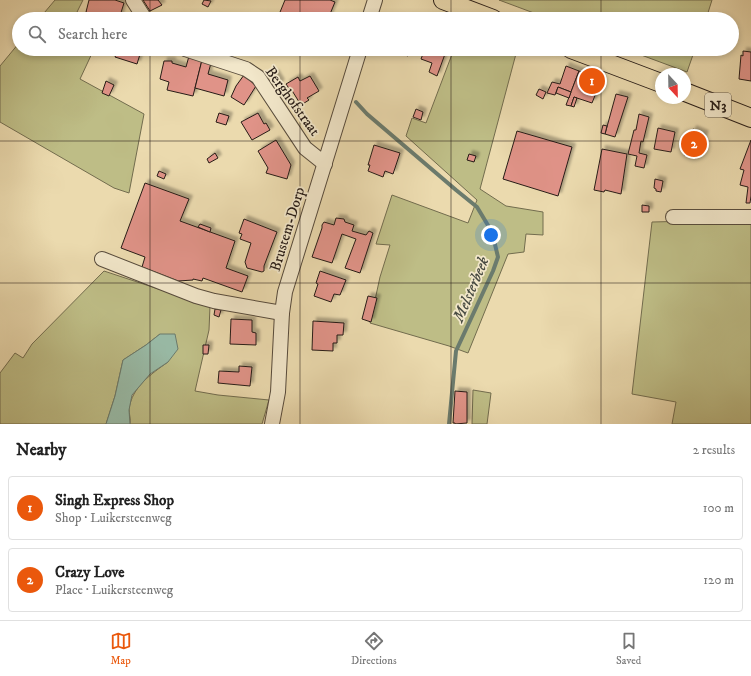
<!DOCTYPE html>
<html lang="en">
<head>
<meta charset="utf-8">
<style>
	body { margin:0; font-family:"IM FELL DW Pica",serif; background:#f2f2f2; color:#222 }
	.compass { position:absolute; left:655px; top:68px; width:36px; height:36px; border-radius:50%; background:#fff; box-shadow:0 2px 6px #0003; rotate:158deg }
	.you { position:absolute; left:491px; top:235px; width:14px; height:14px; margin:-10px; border:3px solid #fff; border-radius:50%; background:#1a73e8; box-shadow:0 0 0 6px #1a73e833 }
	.badge { display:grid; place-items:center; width:26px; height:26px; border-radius:50%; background:#ea580c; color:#fff; font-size:13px; font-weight:700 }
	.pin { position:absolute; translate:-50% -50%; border:2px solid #fff; box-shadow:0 1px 4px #0006 }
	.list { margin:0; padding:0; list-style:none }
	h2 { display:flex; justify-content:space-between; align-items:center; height:52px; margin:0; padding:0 16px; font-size:17px }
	h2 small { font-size:13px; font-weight:400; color:#767676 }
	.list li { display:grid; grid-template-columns:26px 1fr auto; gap:12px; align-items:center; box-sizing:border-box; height:64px; margin:0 8px 8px; padding:0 8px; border:1px solid #e0e0e0; border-radius:4px }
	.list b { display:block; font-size:15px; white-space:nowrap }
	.list p { margin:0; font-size:13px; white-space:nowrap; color:#767676 }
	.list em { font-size:13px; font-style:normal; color:#767676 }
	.icon { flex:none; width:22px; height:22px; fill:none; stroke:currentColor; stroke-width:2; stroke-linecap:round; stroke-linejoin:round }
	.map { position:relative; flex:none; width:751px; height:424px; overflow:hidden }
	.search { position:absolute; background:#fff; box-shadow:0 2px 6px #0003; left:12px; right:12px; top:12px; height:44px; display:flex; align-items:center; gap:10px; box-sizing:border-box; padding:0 14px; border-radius:22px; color:#767676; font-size:15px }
	.sheet { height:196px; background:#fff }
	nav { display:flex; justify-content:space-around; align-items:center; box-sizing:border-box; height:56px; border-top:1px solid #e0e0e0; background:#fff; font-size:11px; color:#767676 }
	nav a { display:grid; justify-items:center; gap:2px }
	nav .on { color:#ea580c }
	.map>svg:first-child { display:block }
	.green { fill:#bebd86; stroke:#726c4e }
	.water { fill:#99bba7; stroke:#6b7b6d }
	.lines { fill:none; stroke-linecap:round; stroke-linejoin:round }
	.stream { stroke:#6b7b6d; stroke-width:4 }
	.building { fill:#e09388; stroke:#261b16; filter:url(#shadow) }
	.minor-casing { stroke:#574b3c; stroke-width:16 }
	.major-casing { stroke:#261b16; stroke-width:20 }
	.minor { stroke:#f2e7ca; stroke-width:14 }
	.major { stroke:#ebdaae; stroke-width:18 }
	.grid { fill:none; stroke:#261b16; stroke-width:1; stroke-opacity:0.55 }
	.labels { text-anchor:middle; stroke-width:3.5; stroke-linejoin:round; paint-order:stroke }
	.shield { fill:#f2e7ca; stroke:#63584c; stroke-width:1 }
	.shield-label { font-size:14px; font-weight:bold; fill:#261b16 }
	.street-label { font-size:15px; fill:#261b16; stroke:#f2e7ca }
	.water-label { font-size:16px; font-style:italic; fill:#484b42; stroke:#f2e7ca }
</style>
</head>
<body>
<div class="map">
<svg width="751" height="424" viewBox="0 0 751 424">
	<defs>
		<filter id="shadow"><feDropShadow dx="3.5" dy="-3.5" stdDeviation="1" flood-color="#0004"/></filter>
	</defs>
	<rect width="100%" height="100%" fill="#ebdaae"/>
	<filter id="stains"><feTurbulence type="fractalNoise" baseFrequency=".005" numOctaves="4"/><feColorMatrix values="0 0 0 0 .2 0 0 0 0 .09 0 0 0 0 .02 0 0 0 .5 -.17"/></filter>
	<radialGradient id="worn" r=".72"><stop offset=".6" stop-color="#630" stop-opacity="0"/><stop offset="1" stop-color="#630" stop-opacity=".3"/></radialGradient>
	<!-- green -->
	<g class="green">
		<path d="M55 0H83L77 12 92 19H39Z"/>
		<path d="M499 0H712L706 19H550Z"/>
		<path d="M19 43V49H94L80 79 144 114 129 193 114 188 0 122V66Z"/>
		<path d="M454 49 517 50 480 189 506 206 543 212V235L526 234 524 252 508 254 468 353 449 346 370 323 380 277 390 245 376 244 392 195 468 223 477 200 406 136 412 118 426 123Z"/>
		<path d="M625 49H695L687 72Z"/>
		<path d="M734 220 751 222V424H672L676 402 632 394 652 222Z"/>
		<path d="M104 271 210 306 209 330 195 391 218 395 269 400 262 424H130C131 419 129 414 129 409 132 387 151 374 168 362L160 334 146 345 123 360 115 396 106 424H0V373L15 353 23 358 32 344Z"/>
		<path d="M473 390 491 393 487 424H472Z"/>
	</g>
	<!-- water -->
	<path class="water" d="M160 334H175L178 349 168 362 150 374 132 395 129 410 130 424H106L115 396 123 360 146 345Z"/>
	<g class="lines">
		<!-- stream -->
		<path class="stream" d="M356 102 367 114 456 190 477 207 492 232 498 257 493 271 456 351 449 424"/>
	</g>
	<!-- building -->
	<g class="building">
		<path d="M89 0H115L124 3 119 19H106L86 12Z"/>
		<path d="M143 0H158L162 5 150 11Z"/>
		<path d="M204 0 211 1 208 7 202 4Z"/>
		<path d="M285 0H330L335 2 328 19H283L278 17Z"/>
		<path d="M118 49H139L141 51 137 64 115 57Z"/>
		<path d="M392 49H410L408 56 392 51Z"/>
		<path d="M425 49H439L438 52 445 54 437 76 429 72 432 63 421 59Z"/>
		<path d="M439 49H447L444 55 438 52Z"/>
		<path d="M743 51 751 52V81L739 79 741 55 743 56Z"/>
		<path d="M189 56 202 60 193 96 167 90 169 82 160 79 164 61H172V63L186 67Z"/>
		<path d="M202 60 211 63 208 74 228 80 224 96 195 88Z"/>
		<path d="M566 66 579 71 571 92 558 87 555 95 547 93 552 82 560 84Z"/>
		<path d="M579 71 599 78 594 92 596 93 592 103 574 97 571 106 566 105Z"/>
		<path d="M275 73 281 83 277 86 271 75Z"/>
		<path d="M244 75 256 86 244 105 231 97 236 86Z"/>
		<path d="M310 76 319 91 307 98 309 100 301 105 291 89 290 90 286 84 298 77 300 81Z"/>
		<path d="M106 81 114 85 109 96 102 93Z"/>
		<path d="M558 87 571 92 569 98 556 93Z"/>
		<path d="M539 89 546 92 543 99 536 95Z"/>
		<path d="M616 94 628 97 615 137 605 134Z"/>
		<path d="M574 97 577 98 574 107 571 106Z"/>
		<path d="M416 109 423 112 421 120 413 117Z"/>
		<path d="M219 113 229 116 226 125 216 122Z"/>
		<path d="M258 113 264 124 266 123 270 130 252 140 241 122Z"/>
		<path d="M639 114 649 117 643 142 641 141 639 153 647 155 644 168 635 166 637 156 628 154 634 130H636Z"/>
		<path d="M603 125 607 126 605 134 601 133Z"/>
		<path d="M658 128 675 132 671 152 654 149Z"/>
		<path d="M693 129 705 134 696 158 684 155Z"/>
		<path d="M517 131 572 147 558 196 503 179Z"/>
		<path d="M276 140 291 165 287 179 266 173 268 168 258 151Z"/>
		<path d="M751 140V196L750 203H746L748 187 740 185 744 170 740 169Z"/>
		<path d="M374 145 400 153 393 174 385 171 383 177 368 171 370 165H368Z"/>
		<path d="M602 149 627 154 621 194 605 190 604 192 594 190Z"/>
		<path d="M215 153 218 158 209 163 207 159Z"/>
		<path d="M469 154 476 156 474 162 467 160Z"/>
		<path d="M159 171 166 174 164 179 157 176Z"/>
		<path d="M655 179 663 181 661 192 656 191V189L654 188Z"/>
		<path d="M145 183 189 199 180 221 235 241 226 268 248 276 242 292 203 278 202 281 193 279V280L178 281 142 267 145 257 121 248Z"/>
		<path d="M642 205 649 206V212H642Z"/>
		<path d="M336 218 344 219 345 222 354 225 352 231 366 235 369 231 373 233 360 273 345 268 356 239 342 234 332 263 312 257 322 228V225L324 222 334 225Z"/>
		<path d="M244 219 277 232 264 266V271L262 272 247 268 245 262 251 243 240 239 242 234 239 233Z"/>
		<path d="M200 224 211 228 210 232 198 227Z"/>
		<path d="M320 271 346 280 340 295 334 294 331 302 314 296 318 284 316 283Z"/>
		<path d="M368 296 377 298 371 322 362 319Z"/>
		<path d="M215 309 221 310 219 317 214 315Z"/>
		<path d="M231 319 252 320V332L256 333V345L230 344Z"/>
		<path d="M313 321 344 323 343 335H337V343H333V351L312 350Z"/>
		<path d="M203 345H209L208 354H203Z"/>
		<path d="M239 366 252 367 250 386 218 383 219 371 239 372Z"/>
		<path d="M455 391 467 392V423L455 424V423H453Z"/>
	</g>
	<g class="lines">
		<defs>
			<g id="minor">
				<path d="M133 0 145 19"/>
				<path d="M369 19 375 0"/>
				<path d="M185 49 246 69 258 77 305 148 325 164"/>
				<path d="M673 217H751"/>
				<path d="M102 259 196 296 214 301 282 313"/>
				<path d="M272 424 278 392 282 313 285 292 360 49"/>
			</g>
			<g id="major">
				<path d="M443 0 493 19"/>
				<path d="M571 49 661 83"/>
				<path d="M685 92 751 118"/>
			</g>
		</defs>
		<!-- minor casing -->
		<use href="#minor" class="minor-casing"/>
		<!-- major casing -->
		<use href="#major" class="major-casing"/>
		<!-- minor -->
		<use href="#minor" class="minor"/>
		<!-- major -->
		<use href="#major" class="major"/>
	</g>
	<!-- grid -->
	<path class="grid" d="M150 0V19M300 0V19M451 0V19M601 0V19M150 49V424M300 49V424M451 49V424M601 49V424M0 141H751M0 283H751"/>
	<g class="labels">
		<!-- shield labels -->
		<rect class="shield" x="705" y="93" width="26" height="24" rx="3"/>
		<g class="shield-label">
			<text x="718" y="110">N3</text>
		</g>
		<!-- street labels -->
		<g class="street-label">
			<text transform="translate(293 101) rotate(54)" y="5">Berghofstraat</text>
			<text transform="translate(287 229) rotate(-73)" y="5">Brustem-Dorp</text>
		</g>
		<!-- water labels -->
		<g class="water-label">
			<text transform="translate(470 289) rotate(-67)" y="6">Melsterbeek</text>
		</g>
	</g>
	<rect width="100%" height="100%" filter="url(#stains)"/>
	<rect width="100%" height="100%" fill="url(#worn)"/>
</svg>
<svg class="compass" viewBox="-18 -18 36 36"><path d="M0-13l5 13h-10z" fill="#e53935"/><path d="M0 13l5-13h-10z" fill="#767676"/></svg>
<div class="you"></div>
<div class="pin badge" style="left:592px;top:81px">1</div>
<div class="pin badge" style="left:694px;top:144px">2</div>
<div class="search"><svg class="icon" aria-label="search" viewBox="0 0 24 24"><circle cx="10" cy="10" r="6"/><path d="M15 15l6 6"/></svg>Search here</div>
</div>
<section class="sheet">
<h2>Nearby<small>2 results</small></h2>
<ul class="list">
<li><span class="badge">1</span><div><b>Singh Express Shop</b><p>Shop · Luikersteenweg</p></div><em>100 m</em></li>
<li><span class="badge">2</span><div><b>Crazy Love</b><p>Place · Luikersteenweg</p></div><em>120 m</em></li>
</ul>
</section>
<nav>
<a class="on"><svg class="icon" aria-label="map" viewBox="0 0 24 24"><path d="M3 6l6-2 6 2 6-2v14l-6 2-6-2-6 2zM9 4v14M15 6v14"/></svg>Map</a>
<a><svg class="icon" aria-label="directions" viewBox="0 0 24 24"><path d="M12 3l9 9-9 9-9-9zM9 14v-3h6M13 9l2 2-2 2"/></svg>Directions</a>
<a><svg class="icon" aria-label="saved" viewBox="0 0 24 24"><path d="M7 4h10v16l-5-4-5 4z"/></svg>Saved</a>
</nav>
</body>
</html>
